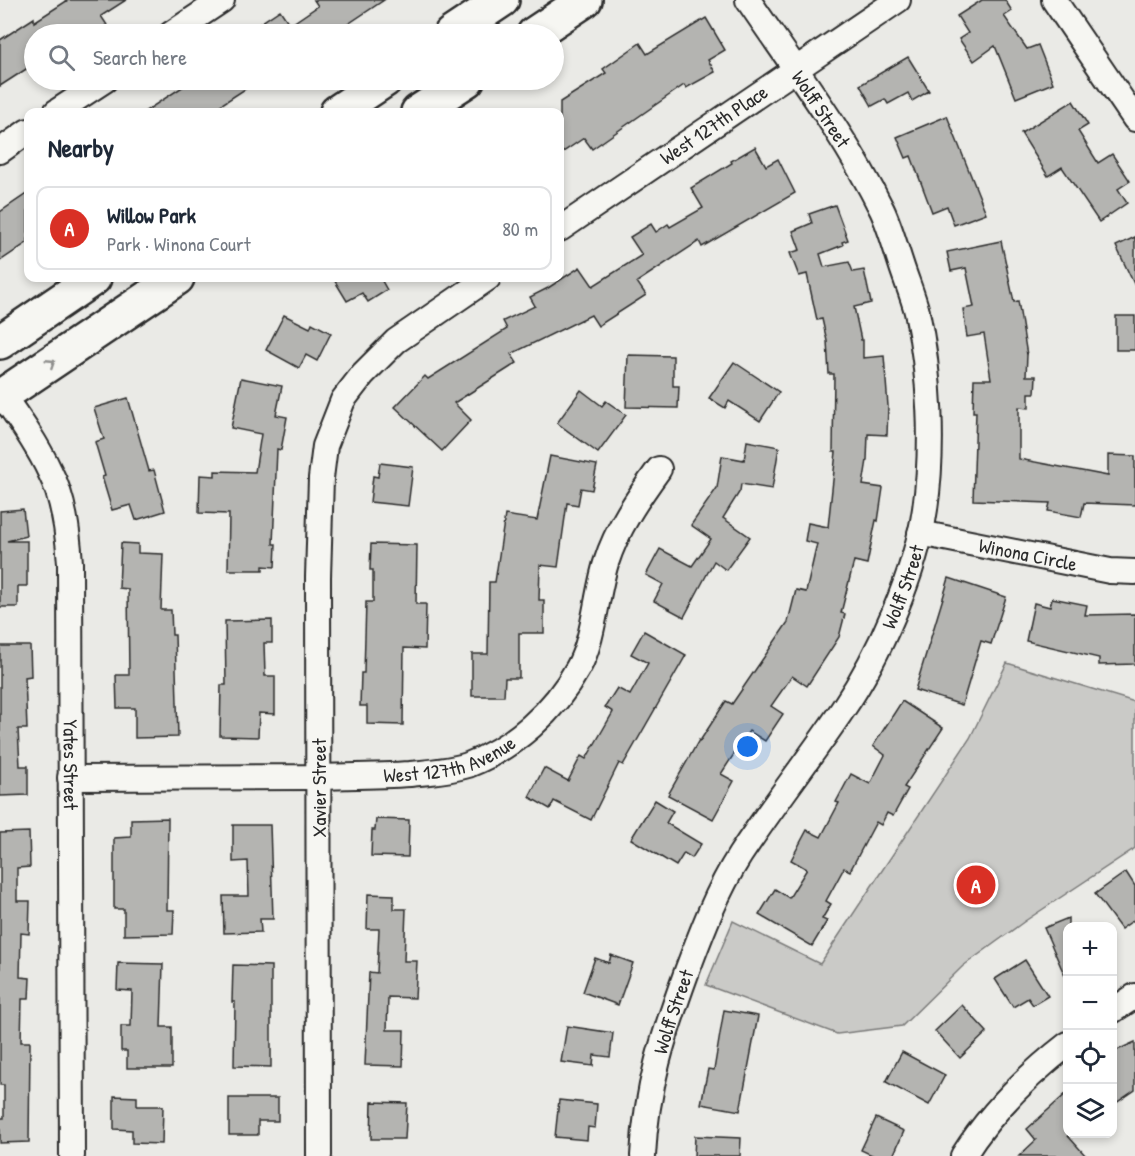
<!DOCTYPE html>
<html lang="en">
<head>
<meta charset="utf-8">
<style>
	body { margin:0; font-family:"Patrick Hand",sans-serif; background:#f2f2f3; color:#1f2937 }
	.controls { position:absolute; right:18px; bottom:18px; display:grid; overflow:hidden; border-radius:12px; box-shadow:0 3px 9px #0003 }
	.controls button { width:54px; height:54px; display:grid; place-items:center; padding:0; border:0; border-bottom:2px solid #e0e1e3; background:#fff; color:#1f2937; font:30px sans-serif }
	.you { position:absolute; left:748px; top:747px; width:21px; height:21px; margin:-15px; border:4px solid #fff; border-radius:50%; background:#1a73e8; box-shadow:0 0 0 9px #1a73e833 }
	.badge { display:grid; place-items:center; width:39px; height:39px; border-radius:50%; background:#d93025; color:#fff; font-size:20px; font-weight:700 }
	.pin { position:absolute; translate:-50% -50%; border:3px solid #fff; box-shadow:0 2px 6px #0006 }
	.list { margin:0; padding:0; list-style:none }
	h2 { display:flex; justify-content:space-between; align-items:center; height:78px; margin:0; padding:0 24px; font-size:26px }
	h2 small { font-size:20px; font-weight:400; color:#747a83 }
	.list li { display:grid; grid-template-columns:39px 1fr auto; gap:18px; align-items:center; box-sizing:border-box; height:84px; margin:0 12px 12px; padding:0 12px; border:2px solid #e0e1e3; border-radius:12px }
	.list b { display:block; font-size:22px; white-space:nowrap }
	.list p { margin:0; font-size:20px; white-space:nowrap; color:#747a83 }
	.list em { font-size:20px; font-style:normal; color:#747a83 }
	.icon { flex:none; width:33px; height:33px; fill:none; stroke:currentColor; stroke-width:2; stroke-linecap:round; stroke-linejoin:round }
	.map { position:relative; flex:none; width:1135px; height:1156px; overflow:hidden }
	.search { position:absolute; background:#fff; box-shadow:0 3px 9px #0003; left:24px; top:24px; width:540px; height:66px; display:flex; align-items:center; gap:15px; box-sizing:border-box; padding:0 21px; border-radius:33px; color:#747a83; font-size:22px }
	.panel { position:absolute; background:#fff; box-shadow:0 3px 9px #0003; left:24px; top:108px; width:540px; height:174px; border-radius:12px }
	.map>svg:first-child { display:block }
	.green { fill:#cacac7; stroke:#7a7a79; stroke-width:1.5 }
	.building { fill:#b4b4b1; stroke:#2b2b2b; stroke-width:1.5 }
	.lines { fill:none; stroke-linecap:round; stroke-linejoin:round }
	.street-casing { stroke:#2b2b2b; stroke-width:28 }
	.secondary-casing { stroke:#2b2b2b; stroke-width:38 }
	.street { stroke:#f6f6f2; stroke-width:24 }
	.secondary { stroke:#f6f6f2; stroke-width:33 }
	.oneway { stroke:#90908e }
	.labels { text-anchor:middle; stroke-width:4.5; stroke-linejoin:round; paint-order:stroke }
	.street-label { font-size:20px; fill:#2b2b2b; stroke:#f6f6f2 }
</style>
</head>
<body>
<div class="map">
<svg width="1135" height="1156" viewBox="0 0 1135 1156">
	<rect width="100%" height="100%" fill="#eaeae6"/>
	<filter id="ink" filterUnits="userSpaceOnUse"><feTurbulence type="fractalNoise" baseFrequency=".0167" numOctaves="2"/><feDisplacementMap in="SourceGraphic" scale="12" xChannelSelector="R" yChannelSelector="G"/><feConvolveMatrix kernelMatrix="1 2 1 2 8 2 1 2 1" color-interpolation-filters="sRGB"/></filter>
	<g filter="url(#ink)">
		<!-- green -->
		<path class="green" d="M1007 663 1135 702V848L1025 921 963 966 902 1026 837 1034 706 985 733 921 820 964 970 738Z"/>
		<!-- building -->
		<g class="building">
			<path d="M68 0H126L101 16 107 25 93 34H34V64L0 86V40L34 18V22Z"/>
			<path d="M314 0H384L333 34H244L280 10 290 25 318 6Z"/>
			<path d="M982 0H1005L1012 11 1004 16 1027 49 1038 45 1053 83 1016 98 995 46 974 61 959 39 968 33 957 16Z"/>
			<path d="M706 18 725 50 708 60 715 72 686 88 684 85 592 149 584 138 560 154V102L606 73 603 69 640 43 647 54Z"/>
			<path d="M908 57 929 91 912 101 908 93 888 104 885 99 872 106 860 85Z"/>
			<path d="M193 80H259L210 112H144Z"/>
			<path d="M1073 101 1088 125 1078 131 1098 163 1112 154 1130 181 1118 189 1127 203 1099 222 1062 167 1048 176 1021 133Z"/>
			<path d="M947 116 986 213 954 225 947 206 932 212 911 156 906 158 897 137Z"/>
			<path d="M755 147 766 166 778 159 795 193 702 247 699 241 637 282 646 295 598 326 591 315 511 354 517 363 454 403 471 420 442 451 395 407 425 376 428 379 507 329 503 321 535 306 530 297 548 288 580 267 593 286 642 255 630 237 651 224 656 232 668 224 670 227 703 208 691 188 732 163 731 161Z"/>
			<path d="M28 193V242L0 261V212Z"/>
			<path d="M835 205 848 240 842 242 843 245 820 254 824 267 849 262 853 272 864 270 871 303 854 307 861 340H863V358L884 356 888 406 887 435 868 434 867 460 863 485 883 488 878 521 876 520 867 564 854 561 841 613 845 614 839 637 807 686 792 676 771 706 783 714 765 741 749 731 721 774 734 781 713 819 668 795 699 740 700 741 726 701 732 704 788 622 796 590 806 592 817 544 805 541 808 523 828 527 836 452H833L834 374H829L827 341 822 319 817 320 807 274 799 276 790 253 800 250 793 231 812 223 809 214Z"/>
			<path d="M1135 237V286L1116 246Z"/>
			<path d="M1001 241 1014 302 1018 301 1027 355 1026 376H1036L1035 393H1029V408L1019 407V459L1108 476V455L1135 456V505L1084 503 1081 517 1048 511 1050 503 973 500 976 412H973L974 379H991L984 334 967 337 963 309 974 307 966 268 951 271 947 252Z"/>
			<path d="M333 278H388L382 281 387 290 368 302 362 293 347 301Z"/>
			<path d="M284 315 310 328 312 323 331 333 317 361 306 355 299 368 266 350Z"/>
			<rect x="1116" y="316" width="19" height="34"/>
			<path d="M628 355 673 356V386H679L678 408 626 407Z"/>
			<path d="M734 362 779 392 760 421 729 401 725 408 709 398Z"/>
			<path d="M241 378 282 386 276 415 287 417 281 450 277 449 273 544H276L275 567 263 566V570H228L229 514 199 513 200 475 215 476V471L255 472 261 434 231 428Z"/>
			<path d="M581 390 602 406 606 401 626 415 598 453 557 423Z"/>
			<path d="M128 398 149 471 154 470 165 511 136 520 131 505 112 510 102 477 105 476 95 442 104 439 94 408Z"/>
			<path d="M747 441 779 447 772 489 741 484 740 491 723 518 750 537 726 570 714 561 684 617 654 601 663 584 646 575 660 549 692 566 711 539 691 525 717 488 722 456 744 460Z"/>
			<path d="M550 456 597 465 592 490 581 488 578 505 567 503 558 567 540 565 539 600H544V633H519V678H505L504 696H472V654H488L489 582H495L505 515 537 520Z"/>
			<path d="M380 463 413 467 408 506 370 502 373 476 378 477Z"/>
			<path d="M23 509 26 536 7 541H27V586H18V607H0V511Z"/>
			<path d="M121 543 138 544V553L163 554 161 610H171L172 635H175L178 737 135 738V708H117L116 675H129L128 589 119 588Z"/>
			<path d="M371 544 417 545 416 604H426L425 649 404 648 403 725 367 724V706H360L361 673H364L366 602H373V570H370Z"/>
			<path d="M949 578 1006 597 991 644 981 641 962 705 915 690Z"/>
			<path d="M1052 598 1087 605 1085 615 1135 614V664L1099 665V658L1026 641 1034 603 1050 607Z"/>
			<path d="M272 620V643H264L265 676H275V714L259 713 258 737 220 736 221 685H226L225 621Z"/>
			<path d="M644 631 686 655 623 765 619 763 591 820 554 801 550 809 529 797 544 768 568 781 581 756 586 759 613 712 605 707 617 688 630 695 648 663 631 654Z"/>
			<path d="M0 646H30L31 676 25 677 27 729H18L20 766H28V795L0 796Z"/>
			<path d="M902 701 943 728 904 787 908 789 893 816 887 813 881 825 876 822 850 871 844 868 826 901 831 904 822 919 827 921 812 946 759 915 775 889 789 898 807 869 791 860 807 830 821 837 839 803 836 802 851 774 870 784 885 755 873 746Z"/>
			<path d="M655 800 673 811 666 823 701 844 692 858 684 853 676 866 631 839Z"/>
			<path d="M168 818 167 910H174L173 934 124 935V909H114V838L131 837V819Z"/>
			<path d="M376 819 409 820 408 857 371 856 372 830H375Z"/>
			<path d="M233 825H270L273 919H260L261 932 224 933 223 896H249L248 861 233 862Z"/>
			<path d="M29 832 30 867 17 868V901H30L29 934 21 933 20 977 30 978 29 999H22L21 1042H30L29 1142 0 1143V1118H4V1085H0V833Z"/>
			<path d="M1126 872 1135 886V919L1121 929 1095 894Z"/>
			<path d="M368 894 394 895V909H406L404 961H417L415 998 388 997 387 1030H404L403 1066 365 1065 369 972 377 973 379 929H367Z"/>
			<path d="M1068 918V983L1044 928Z"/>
			<path d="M611 955 633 963 618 1005 583 992 595 958 609 963Z"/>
			<path d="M1025 960 1048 996 1033 1005 1028 998 1013 1007 995 979Z"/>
			<path d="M118 963 163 964 161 1027H172V1068H127V1051H121V1026H131L132 991 117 990Z"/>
			<path d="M233 965 271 966V1067L234 1066 235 1002H232Z"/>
			<path d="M962 1005 987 1032 960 1058 935 1031Z"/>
			<path d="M724 1010 758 1016 740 1111 701 1104 708 1069 714 1070Z"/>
			<path d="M567 1026 613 1033 610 1057 594 1055 593 1066 561 1062Z"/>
			<path d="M1135 1042V1090L1113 1105V1052Z"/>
			<path d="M902 1052 945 1075 929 1105 886 1082Z"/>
			<path d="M1068 1092V1136L1086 1156H1019L1036 1140 1027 1129Z"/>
			<path d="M114 1096 137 1097V1106H163L162 1144 132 1143V1130L114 1129Z"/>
			<path d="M229 1098H278V1121H258V1135H229Z"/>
			<path d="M559 1100 597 1104 595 1128 588 1127 587 1140 555 1137Z"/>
			<path d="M372 1102 407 1103 405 1139H371Z"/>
			<path d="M876 1118 904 1131 893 1156H874L861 1150Z"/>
			<path d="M695 1136 741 1138 740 1156H694Z"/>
		</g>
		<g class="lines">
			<defs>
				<g id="street">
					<path d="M1054 0 1135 119"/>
					<path d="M171 34 222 0"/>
					<path d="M56 112 105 80"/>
					<path d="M0 151 28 131"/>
					<path id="s1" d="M560 229 898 0"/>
					<path id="s2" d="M0 392C18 417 37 444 50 472 64 499 68 533 70 563L72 1156"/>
					<path id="s3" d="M920 533 1110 571 1135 572"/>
					<path id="s4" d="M70 778C151 777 233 777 315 777 346 776 378 776 410 774 430 772 449 771 468 765 514 747 554 712 578 668 594 640 596 595 606 563 617 528 638 498 659 469"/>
					<path d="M1112 1011 1135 996"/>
					<path d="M319 1156 318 577 321 478 325 446 343 400 363 374 396 341 488 278"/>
					<path id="s5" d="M643 1156C646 1088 664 1034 687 971 702 931 717 891 740 855 773 805 810 758 843 709 879 656 916 572 925 509 934 447 930 373 917 312 913 296 906 280 901 264 895 246 890 227 882 210 845 135 794 68 748 0"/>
					<path d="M963 1156C990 1113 1028 1075 1068 1044"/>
				</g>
				<g id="secondary">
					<path d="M451 34 502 0"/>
					<path d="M534 34 585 0"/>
					<path d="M337 112 385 80"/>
					<path d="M418 112 467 80"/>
					<path d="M0 342 94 278"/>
					<path d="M0 397 177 278"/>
				</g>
			</defs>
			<!-- street casing -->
			<use href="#street" class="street-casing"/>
			<!-- secondary casing -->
			<use href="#secondary" class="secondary-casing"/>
			<!-- street -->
			<use href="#street" class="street"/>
			<!-- secondary -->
			<use href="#secondary" class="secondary"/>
		</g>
		<!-- one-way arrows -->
		<defs><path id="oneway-chevron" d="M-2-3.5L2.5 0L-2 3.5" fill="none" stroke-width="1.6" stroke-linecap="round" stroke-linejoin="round" transform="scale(1.5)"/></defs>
		<use class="oneway" href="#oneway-chevron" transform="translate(51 363) rotate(-33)"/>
	</g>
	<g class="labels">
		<!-- street labels -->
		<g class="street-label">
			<text transform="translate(821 109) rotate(56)" y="7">Wolff Street</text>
			<text dy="7" stroke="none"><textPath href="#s1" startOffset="186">West 127th Place</textPath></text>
			<text dy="7" stroke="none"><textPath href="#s3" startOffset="110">Winona Circle</textPath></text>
			<text dy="7" stroke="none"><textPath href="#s5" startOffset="634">Wolff Street</textPath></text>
			<text dy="7" stroke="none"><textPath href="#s4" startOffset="382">West 127th Avenue</textPath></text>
			<text dy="7" stroke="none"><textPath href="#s2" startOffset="390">Yates Street</textPath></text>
			<text transform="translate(319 788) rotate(-90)" y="7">Xavier Street</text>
			<text dy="7" stroke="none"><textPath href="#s5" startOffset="148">Wolff Street</textPath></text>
		</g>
	</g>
</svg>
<div class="controls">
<button>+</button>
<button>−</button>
<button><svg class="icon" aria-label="locate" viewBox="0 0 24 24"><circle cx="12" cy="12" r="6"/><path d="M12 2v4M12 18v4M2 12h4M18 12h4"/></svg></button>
<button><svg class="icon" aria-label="layers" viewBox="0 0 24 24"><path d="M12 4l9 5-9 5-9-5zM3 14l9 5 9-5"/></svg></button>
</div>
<div class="you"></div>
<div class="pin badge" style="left:976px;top:885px">A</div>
<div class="search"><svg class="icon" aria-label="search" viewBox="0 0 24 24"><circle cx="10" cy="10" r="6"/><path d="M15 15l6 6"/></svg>Search here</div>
<section class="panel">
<h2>Nearby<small></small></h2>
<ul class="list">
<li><span class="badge">A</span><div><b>Willow Park</b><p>Park · Winona Court</p></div><em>80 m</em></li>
</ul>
</section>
</div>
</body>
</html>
